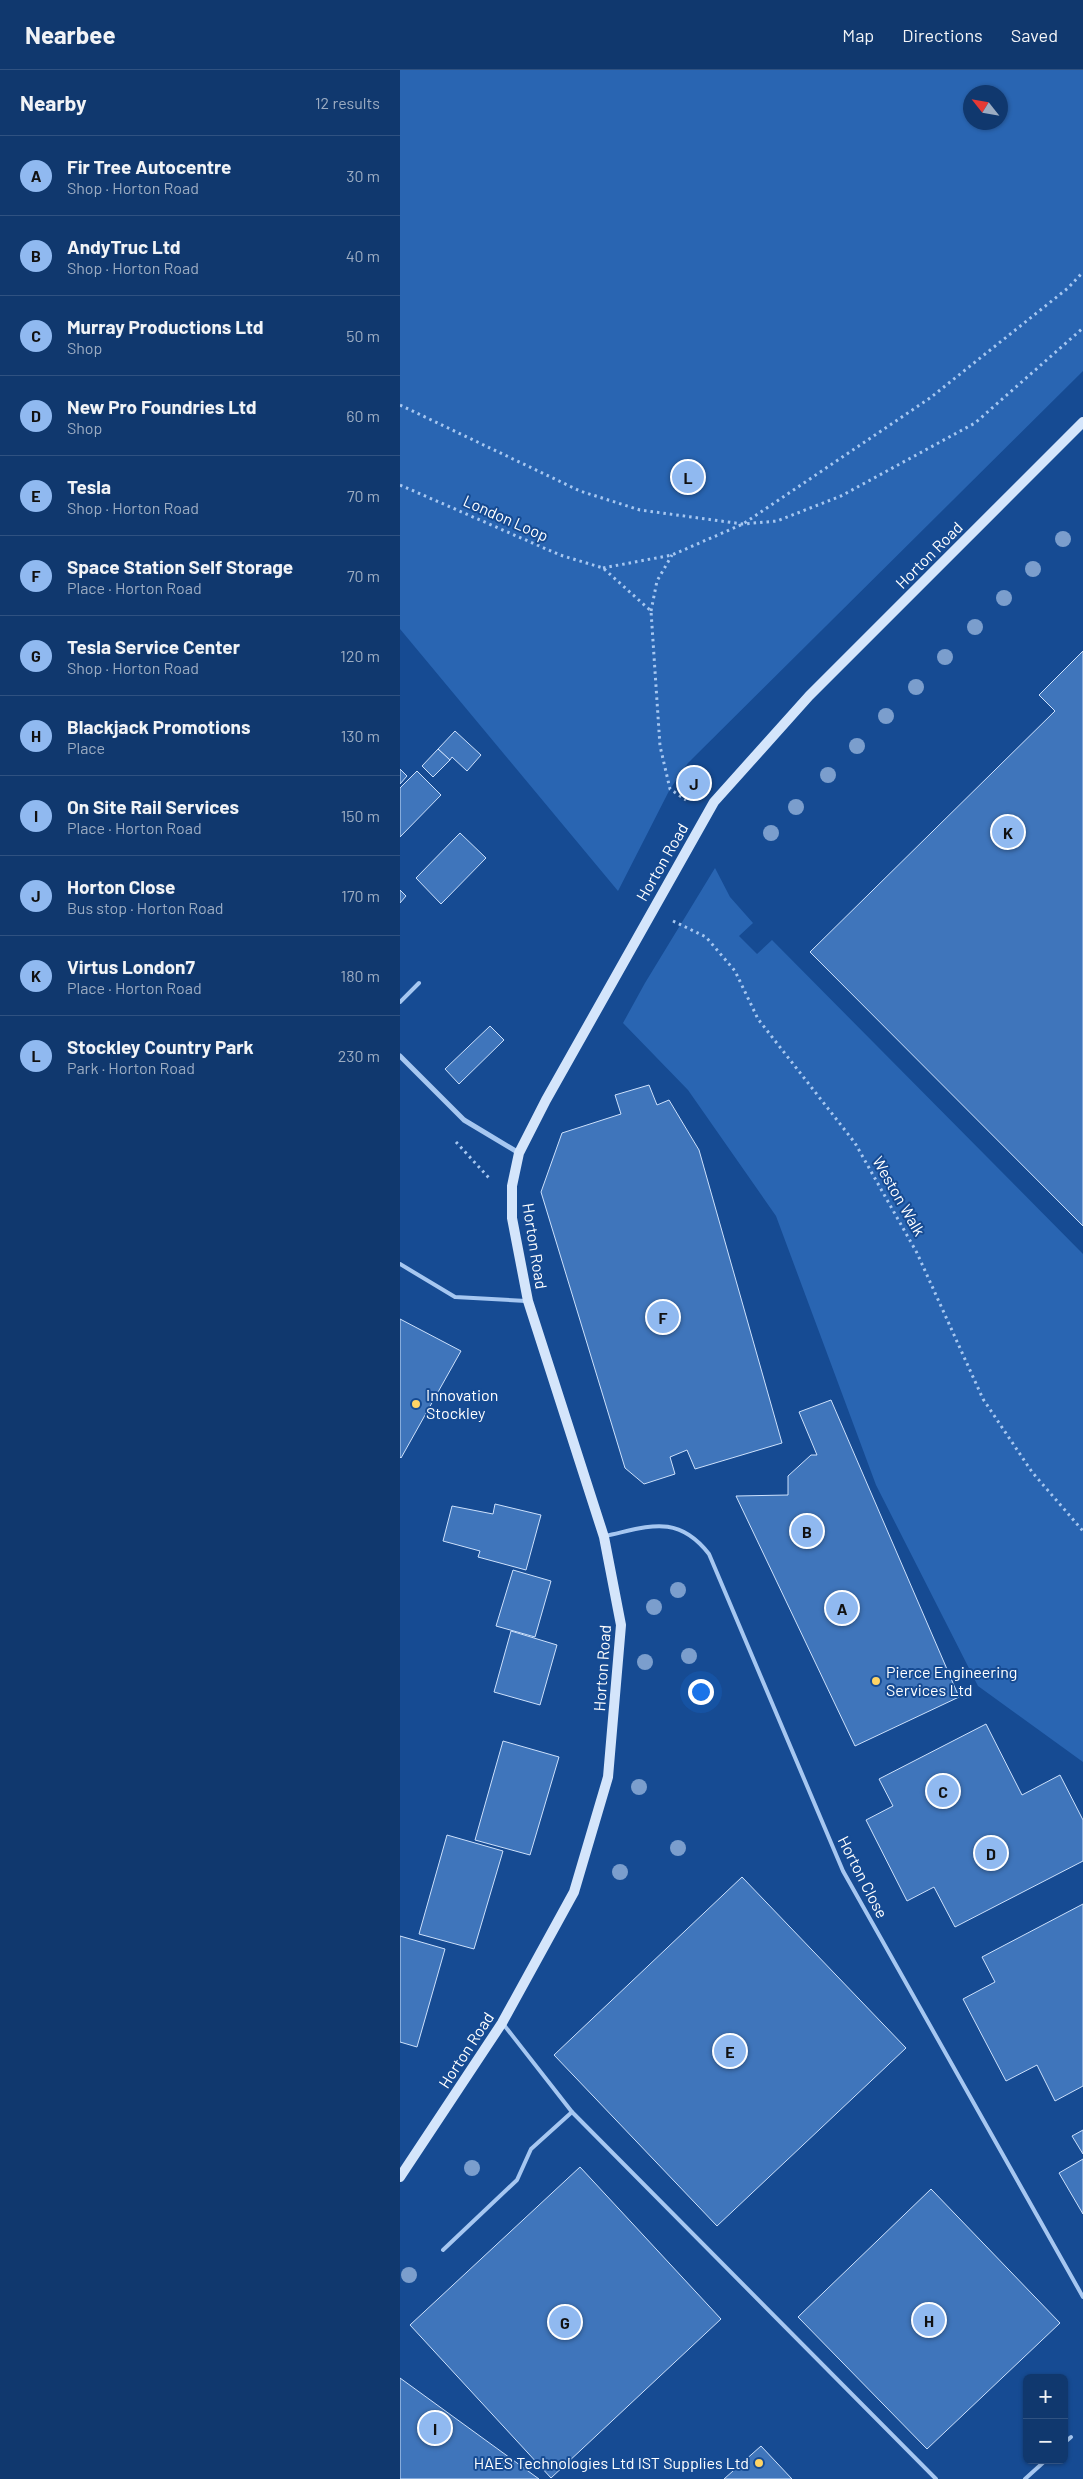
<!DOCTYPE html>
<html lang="en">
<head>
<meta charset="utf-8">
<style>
	body { margin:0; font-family:Barlow,sans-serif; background:#193f73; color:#f1f3f6 }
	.controls { position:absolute; right:15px; bottom:15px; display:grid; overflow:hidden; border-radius:8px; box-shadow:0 1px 4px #0004 }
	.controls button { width:45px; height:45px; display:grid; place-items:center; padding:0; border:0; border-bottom:1px solid #305281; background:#10386e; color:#f1f3f6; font:25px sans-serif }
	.compass { position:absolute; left:563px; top:15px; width:45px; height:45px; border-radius:50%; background:#10386e; box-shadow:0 1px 4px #0004; rotate:301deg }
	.you { position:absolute; left:300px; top:1621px; width:18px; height:18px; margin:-12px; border:4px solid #fff; border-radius:50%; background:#1a73e8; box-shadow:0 0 0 8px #1a73e833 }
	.badge { display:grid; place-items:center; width:32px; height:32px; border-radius:50%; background:#90b9f0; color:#111; font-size:16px; font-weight:700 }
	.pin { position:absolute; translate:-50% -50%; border:2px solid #fff; box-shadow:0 1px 5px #0006 }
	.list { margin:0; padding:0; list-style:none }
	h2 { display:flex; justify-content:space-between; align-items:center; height:65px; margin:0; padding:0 20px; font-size:21px }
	h2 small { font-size:16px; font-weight:400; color:#9cacc2 }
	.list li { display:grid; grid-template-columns:32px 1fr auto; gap:15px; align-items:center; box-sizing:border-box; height:80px; padding:0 20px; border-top:1px solid #305281 }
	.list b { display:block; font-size:19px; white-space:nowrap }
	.list p { margin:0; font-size:16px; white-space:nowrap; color:#9cacc2 }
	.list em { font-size:16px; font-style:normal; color:#9cacc2 }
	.map { position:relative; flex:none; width:683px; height:2409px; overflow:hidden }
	header { display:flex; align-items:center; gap:30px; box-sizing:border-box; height:70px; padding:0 25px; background:#10386e; border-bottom:1px solid #305281 }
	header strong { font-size:24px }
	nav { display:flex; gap:28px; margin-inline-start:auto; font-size:18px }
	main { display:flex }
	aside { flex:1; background:#10386e }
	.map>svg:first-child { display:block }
	.green { fill:#2965b2; fill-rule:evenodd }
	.building { fill:#3f75bb; stroke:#cde1fc }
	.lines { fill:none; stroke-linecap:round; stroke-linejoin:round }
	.path { stroke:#a6c7f1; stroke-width:3; stroke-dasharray:2.5 4; stroke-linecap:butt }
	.lane { stroke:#a6c7f1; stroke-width:4 }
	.street { stroke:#a6c7f1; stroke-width:5 }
	.secondary { stroke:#d4e5fb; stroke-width:10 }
	.tree { fill:#7b9ecd }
	.poi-dot { fill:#ffd465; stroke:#164b93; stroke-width:2 }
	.labels { text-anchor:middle; stroke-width:4; stroke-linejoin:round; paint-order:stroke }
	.street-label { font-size:16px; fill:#fff; stroke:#164b93 }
	.poi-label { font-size:16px; fill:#fff; stroke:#164b93; text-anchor:start }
</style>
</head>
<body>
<header>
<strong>Nearbee</strong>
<nav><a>Map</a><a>Directions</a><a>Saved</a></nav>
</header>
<main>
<aside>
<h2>Nearby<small>12 results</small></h2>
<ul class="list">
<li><span class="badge">A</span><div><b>Fir Tree Autocentre</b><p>Shop · Horton Road</p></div><em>30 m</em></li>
<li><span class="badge">B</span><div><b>AndyTruc Ltd</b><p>Shop · Horton Road</p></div><em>40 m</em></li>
<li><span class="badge">C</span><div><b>Murray Productions Ltd</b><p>Shop</p></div><em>50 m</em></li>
<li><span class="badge">D</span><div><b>New Pro Foundries Ltd</b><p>Shop</p></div><em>60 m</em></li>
<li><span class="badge">E</span><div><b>Tesla</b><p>Shop · Horton Road</p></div><em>70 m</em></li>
<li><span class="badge">F</span><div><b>Space Station Self Storage</b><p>Place · Horton Road</p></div><em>70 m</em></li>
<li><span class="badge">G</span><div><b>Tesla Service Center</b><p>Shop · Horton Road</p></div><em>120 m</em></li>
<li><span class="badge">H</span><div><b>Blackjack Promotions</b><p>Place</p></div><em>130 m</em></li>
<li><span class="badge">I</span><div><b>On Site Rail Services</b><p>Place · Horton Road</p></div><em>150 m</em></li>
<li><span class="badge">J</span><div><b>Horton Close</b><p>Bus stop · Horton Road</p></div><em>170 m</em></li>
<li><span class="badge">K</span><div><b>Virtus London7</b><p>Place · Horton Road</p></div><em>180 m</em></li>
<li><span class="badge">L</span><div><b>Stockley Country Park</b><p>Park · Horton Road</p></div><em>230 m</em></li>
</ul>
</aside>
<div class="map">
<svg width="683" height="2409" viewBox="0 0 683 2409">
	<rect width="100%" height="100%" fill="#164b93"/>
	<!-- green -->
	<g class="green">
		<path d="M0 0H683V301L288 693 270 719 218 821 0 559ZM570 22H600V52H570Z"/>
		<path d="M315 798 330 827 353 853 339 866 357 884 372 870 683 1184V1692L578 1616 476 1415 376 1146 288 1020 223 953 245 913Z"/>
	</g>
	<!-- building -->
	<g class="building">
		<path d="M683 581V1156L410 882 655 641 639 625Z"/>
		<path d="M55 661 81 685 67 701 52 687 50 690 38 679Z"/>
		<path d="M38 679 50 690 33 707 22 696Z"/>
		<path d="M0 699 7 706 0 714Z"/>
		<path d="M17 701 41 725 0 767V718Z"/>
		<path d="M60 763 86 788 41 834 16 808Z"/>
		<path d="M0 820 6 826 0 833Z"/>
		<path d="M90 956 104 970 59 1014 45 999Z"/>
		<path d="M249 1015 257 1035 269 1030 299 1080 382 1373 295 1399 287 1380 270 1387 275 1404 244 1414 225 1398 141 1122 162 1063 221 1044 215 1025Z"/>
		<path d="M0 1249 61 1281 1 1388 0 1387Z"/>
		<path d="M431 1330 559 1627 455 1676 336 1426 388 1425V1406L411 1385H417L399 1342Z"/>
		<path d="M95 1434 141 1445 126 1500 78 1487 80 1481 43 1471 52 1436 93 1444Z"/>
		<path d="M113 1500 151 1511 135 1567 96 1556Z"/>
		<path d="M111 1561 157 1575 140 1635 94 1622Z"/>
		<path d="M586 1654 622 1725 660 1705 683 1750V1791L555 1857 534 1817 507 1831 466 1750 493 1736 479 1709Z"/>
		<path d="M103 1671 159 1687 130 1785 75 1770Z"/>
		<path d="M47 1765 103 1781 74 1879 19 1864Z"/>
		<path d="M342 1807 506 1978 317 2156 154 1985Z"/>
		<path d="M683 1834V2016L655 2031 637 1995 606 2011 563 1929 595 1912 582 1887Z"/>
		<path d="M0 1866 45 1879 17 1977 0 1972Z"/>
		<path d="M683 2060V2084L672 2066Z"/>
		<path d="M683 2089V2144L659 2103Z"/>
		<path d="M180 2097 321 2249 151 2408 10 2255Z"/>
		<path d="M531 2119 660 2253 527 2379 398 2247Z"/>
		<path d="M0 2308 139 2409H0Z"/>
		<path d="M361 2376 392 2409H324Z"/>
	</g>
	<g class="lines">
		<!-- path -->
		<g class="path">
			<path d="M0 335 180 421 240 440 343 454 377 451 441 426 575 353 683 258"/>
			<path d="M0 415 160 485 203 498 251 541 260 676 270 719 286 730"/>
			<path d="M203 498 272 485 343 454 530 328 668 218 683 202"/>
			<path d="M251 541 257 511 272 485"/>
			<path d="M273 851 306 867 335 901 358 949 455 1073 517 1183 583 1329 632 1402 683 1461"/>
			<path d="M56 1072 89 1108"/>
		</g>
		<!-- lane -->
		<g class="lane">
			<path d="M0 932 19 913"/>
			<path d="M0 1194 55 1227 126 1231"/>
			<path d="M205 1466C248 1457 277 1443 309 1484L443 1801 683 2227"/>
			<path d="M104 1955 172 2042 536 2409"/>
			<path d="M43 2180 117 2110 131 2079 172 2042"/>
			<path d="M664 2373 671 2367"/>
			<path d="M625 2409 646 2390"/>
		</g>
		<!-- street -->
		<path class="street" d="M0 986 64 1050 119 1083"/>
		<!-- secondary -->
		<path class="secondary" d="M0 2107 102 1953 174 1822 208 1707 221 1555 204 1467 128 1231 112 1148V1116L119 1083 146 1030 314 732 409 626 683 352"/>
	</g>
	<!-- trees -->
	<g class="tree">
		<circle cx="663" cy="469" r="8"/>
		<circle cx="633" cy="499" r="8"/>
		<circle cx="604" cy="528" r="8"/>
		<circle cx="575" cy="557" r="8"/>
		<circle cx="545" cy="587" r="8"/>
		<circle cx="516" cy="617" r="8"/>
		<circle cx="486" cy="646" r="8"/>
		<circle cx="457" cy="676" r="8"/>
		<circle cx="428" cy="705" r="8"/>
		<circle cx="396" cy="737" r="8"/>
		<circle cx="371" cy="763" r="8"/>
		<circle cx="278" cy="1520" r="8"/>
		<circle cx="254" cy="1537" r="8"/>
		<circle cx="289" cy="1586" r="8"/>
		<circle cx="245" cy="1592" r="8"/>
		<circle cx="239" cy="1717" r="8"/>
		<circle cx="278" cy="1778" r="8"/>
		<circle cx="220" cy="1802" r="8"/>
		<circle cx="72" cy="2098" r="8"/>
		<circle cx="9" cy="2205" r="8"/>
	</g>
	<!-- markers -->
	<g class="poi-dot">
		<circle cx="16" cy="1334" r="5"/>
		<circle cx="476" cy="1611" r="5"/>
		<circle cx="359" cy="2393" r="5"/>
	</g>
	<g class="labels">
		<!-- street labels -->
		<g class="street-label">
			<text transform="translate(106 448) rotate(24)" y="6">London Loop</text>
			<text transform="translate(529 485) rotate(-45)" y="6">Horton Road</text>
			<text transform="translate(262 792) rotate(-60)" y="6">Horton Road</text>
			<text transform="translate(499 1126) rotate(60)" y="6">Weston Walk</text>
			<text transform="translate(135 1176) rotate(81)" y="6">Horton Road</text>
			<text transform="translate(202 1598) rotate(-86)" y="6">Horton Road</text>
			<text transform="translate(463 1807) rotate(63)" y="6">Horton Close</text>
			<text transform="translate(66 1980) rotate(-57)" y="6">Horton Road</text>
		</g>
		<!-- poi labels -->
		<g class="poi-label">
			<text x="26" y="1331">Innovation<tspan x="26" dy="18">Stockley</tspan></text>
			<text x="486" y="1608">Pierce Engineering<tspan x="486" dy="18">Services Ltd</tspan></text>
			<text x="349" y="2399" text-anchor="end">HAES Technologies Ltd IST Supplies Ltd</text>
		</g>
	</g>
</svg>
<div class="controls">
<button>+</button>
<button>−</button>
</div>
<svg class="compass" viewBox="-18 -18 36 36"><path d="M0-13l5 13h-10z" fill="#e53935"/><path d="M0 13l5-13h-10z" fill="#9cacc2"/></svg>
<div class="you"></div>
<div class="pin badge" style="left:442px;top:1538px">A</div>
<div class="pin badge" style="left:407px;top:1461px">B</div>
<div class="pin badge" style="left:543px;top:1721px">C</div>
<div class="pin badge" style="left:591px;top:1783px">D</div>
<div class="pin badge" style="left:330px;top:1981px">E</div>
<div class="pin badge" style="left:263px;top:1247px">F</div>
<div class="pin badge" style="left:165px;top:2252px">G</div>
<div class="pin badge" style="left:529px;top:2250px">H</div>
<div class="pin badge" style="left:35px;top:2358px">I</div>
<div class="pin badge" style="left:294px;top:713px">J</div>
<div class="pin badge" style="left:608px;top:762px">K</div>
<div class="pin badge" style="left:288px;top:407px">L</div>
</div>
</main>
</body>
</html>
